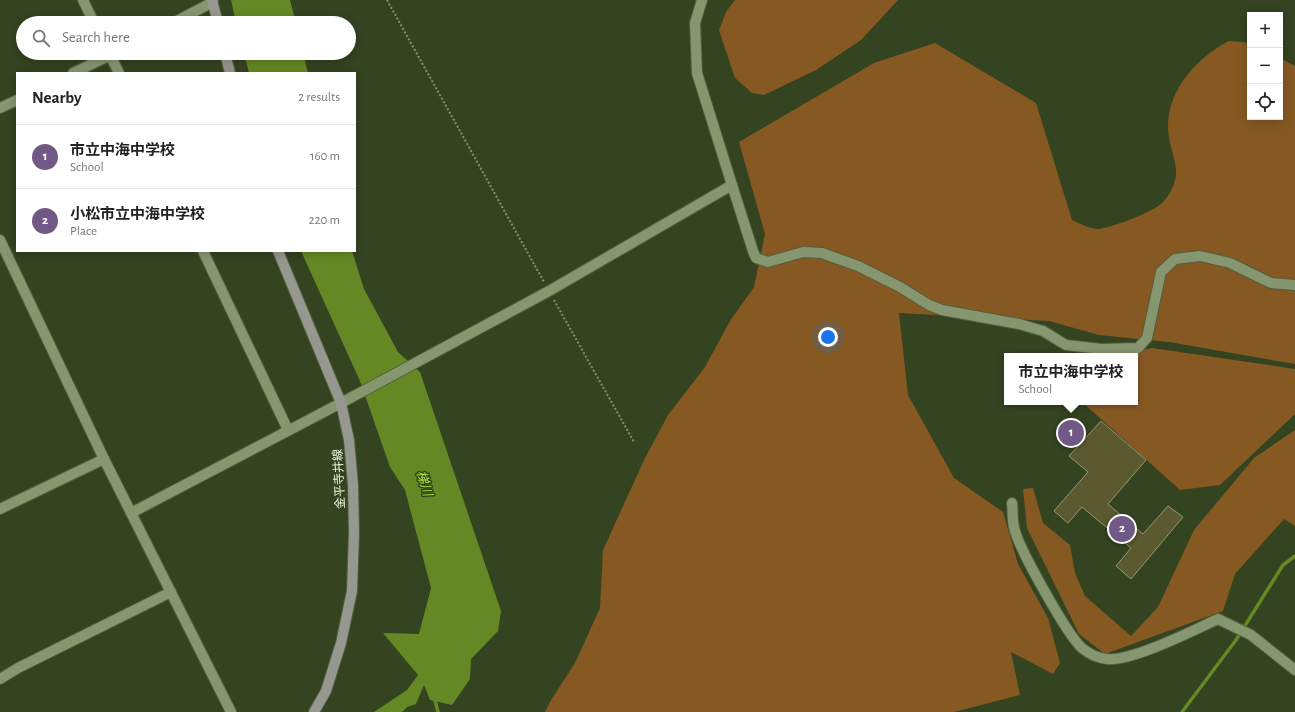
<!DOCTYPE html>
<html lang="en">
<head>
<meta charset="utf-8">
<style>
	body { margin:0; font-family:"Alegreya Sans","Noto Sans JP",sans-serif; background:#f6f6f6; color:#222 }
	.controls { position:absolute; right:12px; top:12px; display:grid; overflow:hidden; border-radius:0px; box-shadow:0 2px 10px #0003 }
	.controls button { width:36px; height:36px; display:grid; place-items:center; padding:0; border:0; border-bottom:1px solid #e0e0e0; background:#fff; color:#222; font:20px sans-serif }
	.you { position:absolute; left:828px; top:337px; width:14px; height:14px; margin:-10px; border:3px solid #fff; border-radius:50%; background:#1a73e8; box-shadow:0 0 0 6px #1a73e833 }
	.badge { display:grid; place-items:center; width:26px; height:26px; border-radius:50%; background:#715985; color:#fff; font-size:13px; font-weight:700 }
	.pin { position:absolute; translate:-50% -50%; border:2px solid #fff; box-shadow:0 1px 4px #0006 }
	.popup { position:absolute; left:1004px; top:353px; width:134px; height:52px; box-sizing:border-box; display:grid; place-content:center; border-radius:0px; background:#fff; filter:drop-shadow(0 1px 3px #0005); font-size:13px; white-space:nowrap; color:#767676 }
	.popup b { font-size:15px; color:#222 }
	.popup::after { content:''; position:absolute; left:50%; top:100%; margin-left:-8px; border:8px solid transparent; border-top-color:#fff }
	.list { margin:0; padding:0; list-style:none }
	h2 { display:flex; justify-content:space-between; align-items:center; height:52px; margin:0; padding:0 16px; font-size:17px }
	h2 small { font-size:13px; font-weight:400; color:#767676 }
	.list li { display:grid; grid-template-columns:26px 1fr auto; gap:12px; align-items:center; box-sizing:border-box; height:64px; padding:0 16px; border-top:1px solid #e0e0e0 }
	.list b { display:block; font-size:15px; white-space:nowrap }
	.list p { margin:0; font-size:13px; white-space:nowrap; color:#767676 }
	.list em { font-size:13px; font-style:normal; color:#767676 }
	.icon { flex:none; width:22px; height:22px; fill:none; stroke:currentColor; stroke-width:2; stroke-linecap:round; stroke-linejoin:round }
	.map { position:relative; flex:none; width:1295px; height:712px; overflow:hidden }
	.search { position:absolute; background:#fff; box-shadow:0 2px 10px #0003; left:16px; top:16px; width:340px; height:44px; display:flex; align-items:center; gap:10px; box-sizing:border-box; padding:0 14px; border-radius:22px; color:#767676; font-size:15px }
	.panel { position:absolute; background:#fff; box-shadow:0 2px 10px #0003; left:16px; top:72px; width:340px; height:180px; border-radius:0px }
	.map>svg:first-child { display:block }
	.green { fill:#865923 }
	.water { fill:#648924 }
	.lines { fill:none; stroke-linecap:round; stroke-linejoin:round }
	.stream { stroke:#648924; stroke-width:3.5 }
	.building { fill:#5a5930; stroke:#98976d }
	.street-casing { stroke:#525e3f; stroke-width:12 }
	.secondary-casing { stroke:#525e3f; stroke-width:12 }
	.path { stroke:#859175; stroke-width:2; stroke-dasharray:2 2; stroke-linecap:butt }
	.street { stroke:#869770; stroke-width:10 }
	.secondary { stroke:#96988f; stroke-width:10 }
	.labels { text-anchor:middle; stroke-width:3; stroke-linejoin:round; paint-order:stroke }
	.street-label { font-size:12px; fill:#ecf6e1; stroke:#344320 }
	.water-label { font-size:13px; font-style:italic; fill:#a9e540; stroke:#344320 }
</style>
</head>
<body>
<div class="map">
<svg width="1295" height="712" viewBox="0 0 1295 712">
	<rect width="100%" height="100%" fill="#344320"/>
	<!-- green -->
	<g class="green">
		<path d="M735 0H898L861 40 816 70 764 95 752 93 735 78 719 30 726 12Z"/>
		<path d="M1229 41 1244 42 1250 45V117H1280V58L1295 66V364L1169 342 1099 335 1049 321 899 313 908 395 954 478 1003 512 1018 564 1048 618 1060 663 1053 674 1011 652 1020 695 954 712H545L551 700 575 663 600 608 603 550 645 458 668 415 705 367 730 321 754 287 765 234 739 142 874 63 935 43 1036 103 1072 220C1079 223 1090 229 1098 229 1111 228 1153 212 1162 203 1169 196 1174 187 1176 176 1177 163 1171 150 1169 138 1162 96 1194 59 1229 41Z"/>
		<path d="M1152 348 1295 369V414L1220 485 1180 490 1082 402H1135V356H1116Z"/>
		<path d="M1295 430V526L1284 519 1235 574 1223 611 1105 654 1079 634 1027 528 1023 489 1033 488 1043 523 1070 545 1075 573 1085 596 1131 636 1158 607 1194 530 1254 458Z"/>
	</g>
	<!-- water -->
	<g class="water">
		<path d="M231 0H290L296 23H236Z"/>
		<path d="M244 53H303L308 73H249Z"/>
		<path d="M301 251H352L364 289 398 352 420 372 501 611 498 631 471 659 470 679 452 705 430 700 424 685 416 704 407 707 402 712H374L407 690 418 675 383 633 419 634 431 588 405 490 390 467 360 381Z"/>
	</g>
	<g class="lines">
		<!-- stream -->
		<g class="stream">
			<path d="M434 697 438 712"/>
			<path d="M1182 712 1236 640 1283 565 1295 556"/>
		</g>
	</g>
	<!-- building -->
	<path class="building" d="M1101 421 1146 460 1108 504 1143 534 1168 506 1183 517 1131 579 1116 566 1131 548 1082 507 1068 523 1054 511 1088 472 1069 456Z"/>
	<g class="lines">
		<defs>
			<g id="street">
				<path d="M83 0 94 23"/>
				<path d="M173 23 213 2"/>
				<path d="M109 53 119 73"/>
				<path d="M73 73 115 53"/>
				<path d="M0 108 17 100"/>
				<path d="M732 185 753 251 756 258 768 262 803 252 822 253 858 266 900 287 929 305 942 310 1019 324 1043 331 1066 345 1101 349 1138 348 1147 338 1161 272 1175 259 1200 256 1230 263 1271 283 1295 285"/>
				<path d="M0 240 104 459 231 712"/>
				<path d="M203 251 288 430"/>
				<path d="M1012 503C1013 511 1012 519 1014 527 1017 546 1068 636 1082 648 1089 654 1098 658 1107 659 1131 662 1194 630 1218 619L1251 635 1295 670"/>
				<path d="M0 509 104 459"/>
				<path d="M131 513 341 403 549 291 732 185 697 73 695 23 702 0"/>
				<path d="M0 679 18 668 171 592"/>
			</g>
			<g id="secondary">
				<path d="M212 0 218 23"/>
				<path d="M225 53 230 73"/>
				<path d="M278 251 341 403 349 440 353 485 354 533 352 591 341 643 326 691 314 712"/>
			</g>
		</defs>
		<!-- street casing -->
		<use href="#street" class="street-casing"/>
		<!-- secondary casing -->
		<use href="#secondary" class="secondary-casing"/>
		<!-- path -->
		<g class="path">
			<path d="M387 0 544 282"/>
			<path d="M554 300 634 442"/>
		</g>
		<!-- street -->
		<use href="#street" class="street"/>
		<!-- secondary -->
		<use href="#secondary" class="secondary"/>
	</g>
	<g class="labels">
		<!-- street labels -->
		<g class="street-label">
			<text transform="translate(339 479) rotate(-93)" y="4">金平寺井線</text>
		</g>
		<!-- water labels -->
		<g class="water-label">
			<text transform="translate(425 483) rotate(73)" y="5">梯川</text>
		</g>
	</g>
</svg>
<div class="controls">
<button>+</button>
<button>−</button>
<button><svg class="icon" aria-label="locate" viewBox="0 0 24 24"><circle cx="12" cy="12" r="6"/><path d="M12 2v4M12 18v4M2 12h4M18 12h4"/></svg></button>
</div>
<div class="you"></div>
<div class="pin badge" style="left:1071px;top:433px">1</div>
<div class="popup"><b>市立中海中学校</b>School</div>
<div class="pin badge" style="left:1122px;top:529px">2</div>
<div class="search"><svg class="icon" aria-label="search" viewBox="0 0 24 24"><circle cx="10" cy="10" r="6"/><path d="M15 15l6 6"/></svg>Search here</div>
<section class="panel">
<h2>Nearby<small>2 results</small></h2>
<ul class="list">
<li><span class="badge">1</span><div><b>市立中海中学校</b><p>School</p></div><em>160 m</em></li>
<li><span class="badge">2</span><div><b>小松市立中海中学校</b><p>Place</p></div><em>220 m</em></li>
</ul>
</section>
</div>
</body>
</html>
